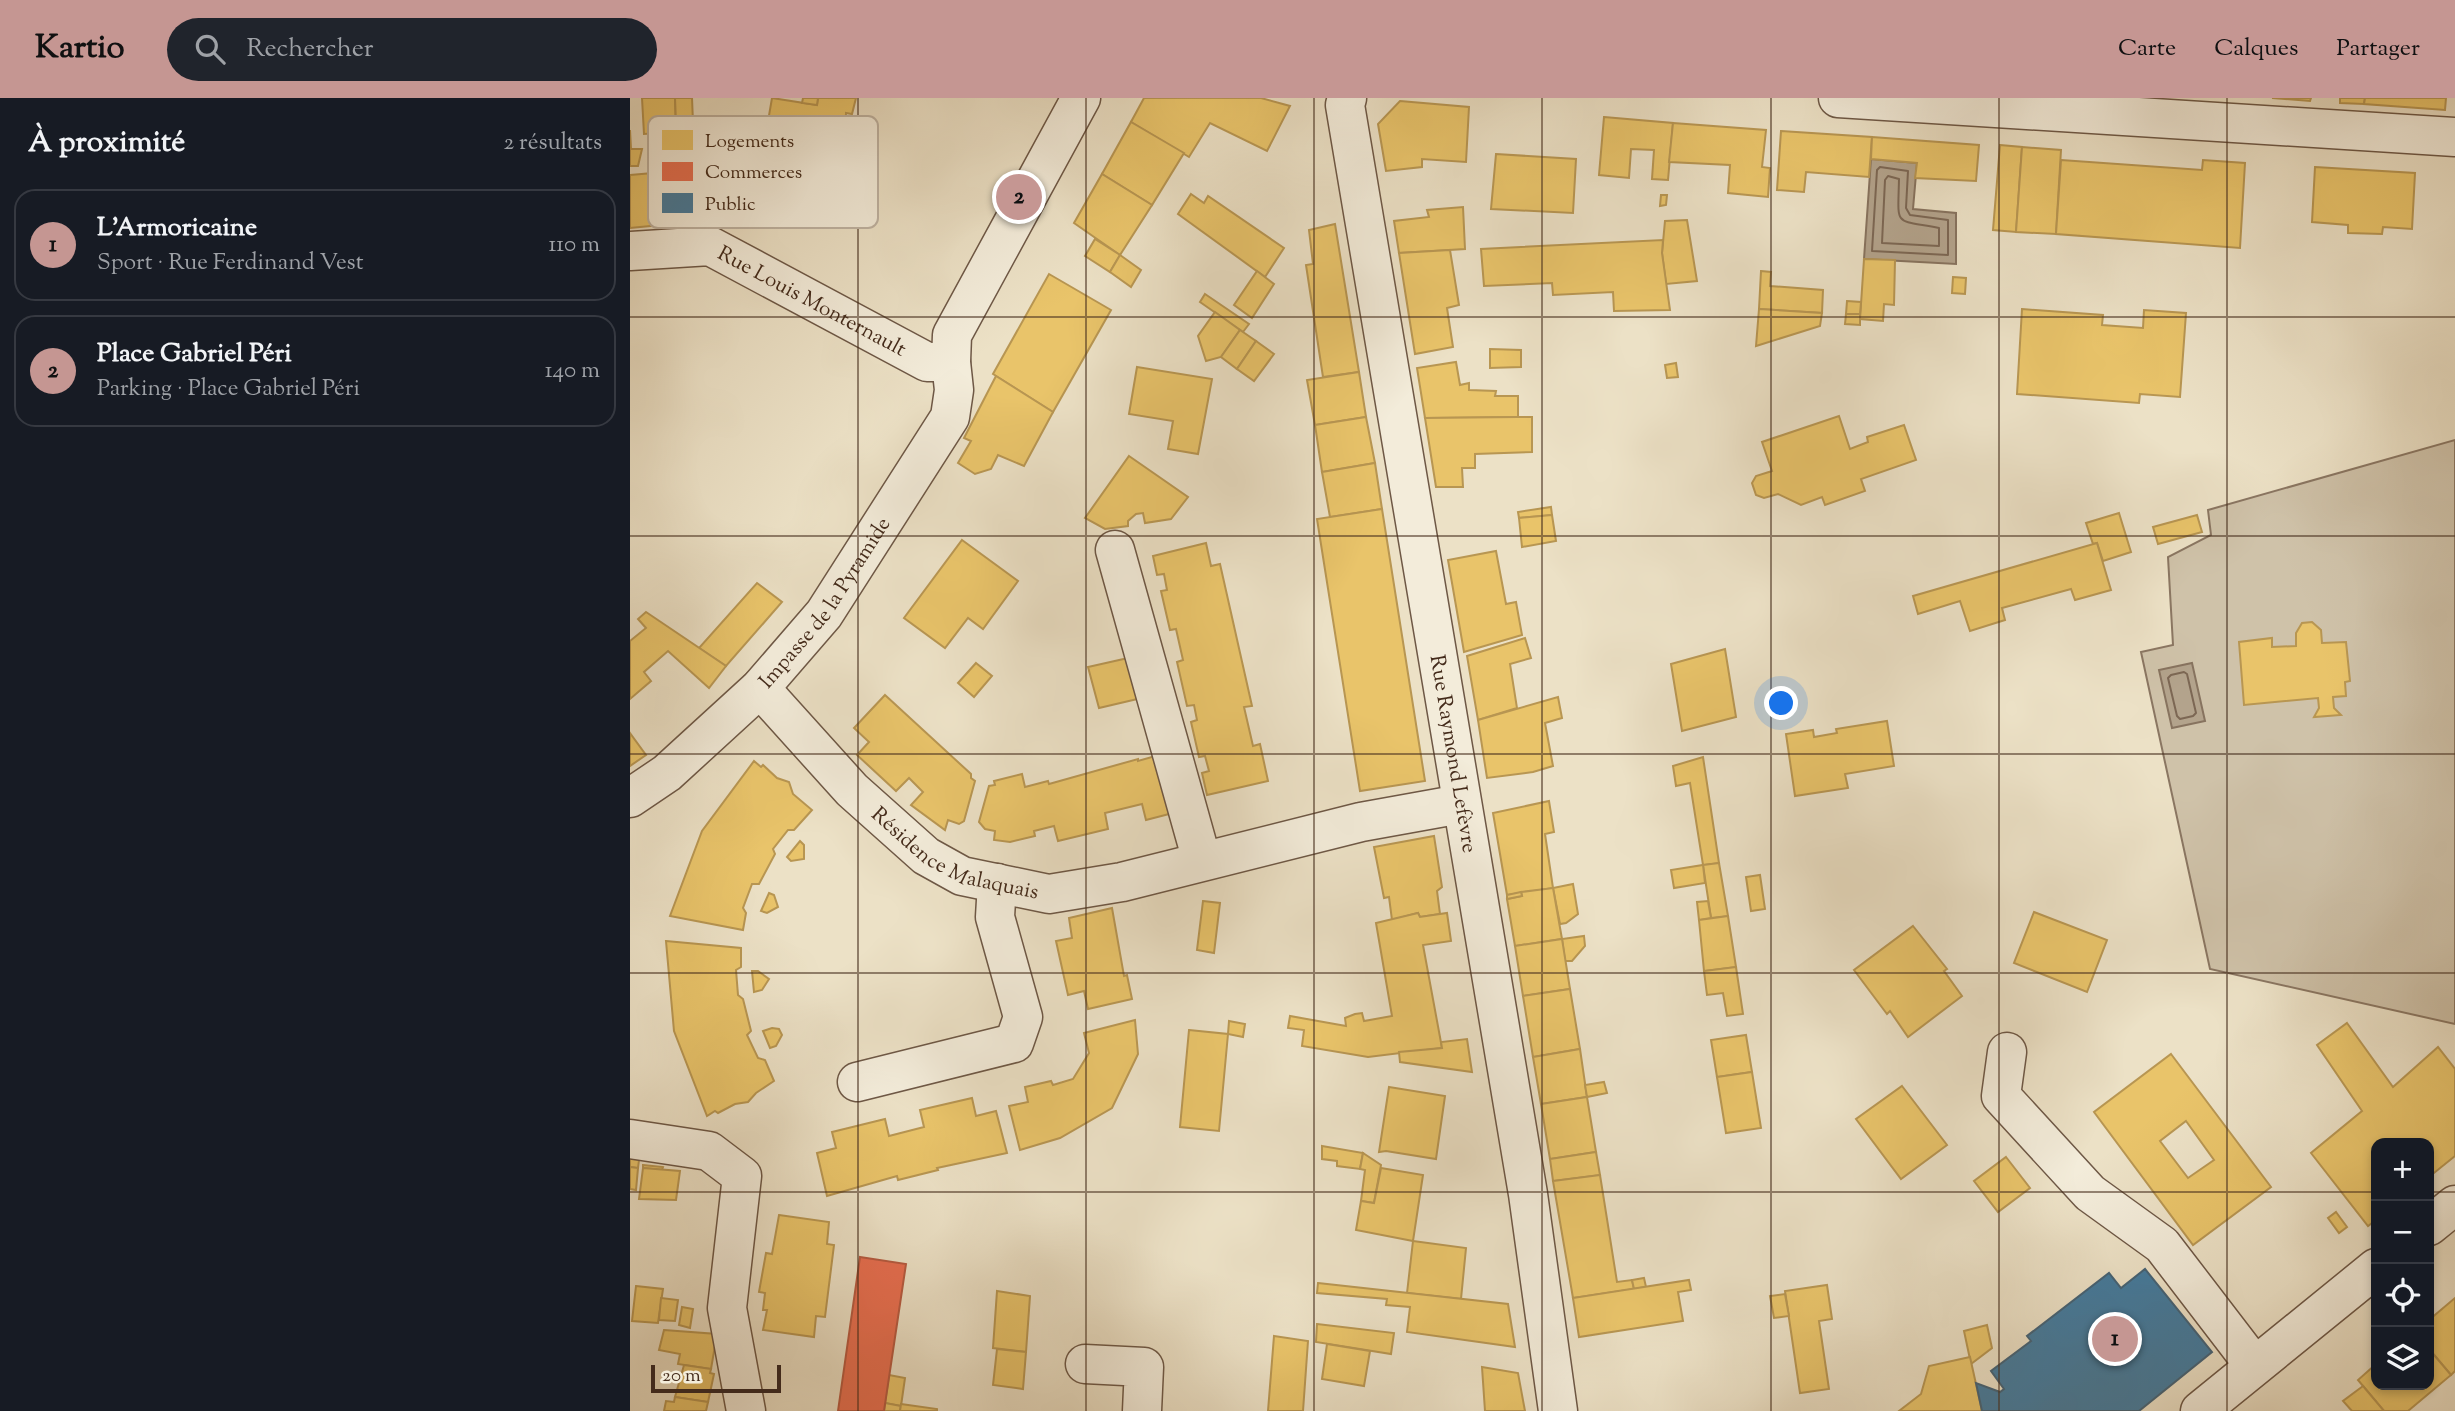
<!DOCTYPE html>
<html lang="fr">
<head>
<meta charset="utf-8">
<style>
	body { margin:0; font-family:"Sorts Mill Goudy",serif; background:#20242c; color:#f1f3f6 }
	.controls { position:absolute; right:21px; bottom:21px; display:grid; overflow:hidden; border-radius:14px; box-shadow:0 4px 10px #0003 }
	.controls button { width:63px; height:63px; display:grid; place-items:center; padding:0; border:0; border-bottom:2px solid #363941; background:#171b24; color:#f1f3f6; font:35px sans-serif }
	.scale { position:absolute; left:21px; bottom:18px; width:130px; box-sizing:border-box; padding-left:7px; border:4px solid #442b1b; border-top:0; font-size:19px; line-height:24px; white-space:nowrap; color:#442b1b; -webkit-text-stroke:5px #f3ecda; paint-order:stroke }
	.you { position:absolute; left:1152px; top:606px; width:24px; height:24px; margin:-18px; border:5px solid #fff; border-radius:50%; background:#1a73e8; box-shadow:0 0 0 10px #1a73e833 }
	.badge { display:grid; place-items:center; width:46px; height:46px; border-radius:50%; background:#c59692; color:#111; font-size:23px; font-weight:700 }
	.pin { position:absolute; translate:-50% -50%; border:4px solid #fff; box-shadow:0 2px 7px #0006 }
	.list { margin:0; padding:0; list-style:none }
	h2 { display:flex; justify-content:space-between; align-items:center; height:91px; margin:0; padding:0 28px; font-size:30px }
	h2 small { font-size:23px; font-weight:400; color:#9ea1a6 }
	.list li { display:grid; grid-template-columns:46px 1fr auto; gap:21px; align-items:center; box-sizing:border-box; height:112px; margin:0 14px 14px; padding:0 14px; border:2px solid #363941; border-radius:21px }
	.list b { display:block; font-size:26px; white-space:nowrap }
	.list p { margin:0; font-size:23px; white-space:nowrap; color:#9ea1a6 }
	.list em { font-size:23px; font-style:normal; color:#9ea1a6 }
	.icon { flex:none; width:38px; height:38px; fill:none; stroke:currentColor; stroke-width:2; stroke-linecap:round; stroke-linejoin:round }
	.map { position:relative; flex:none; width:1825px; height:1313px; overflow:hidden }
	header { display:flex; align-items:center; gap:42px; box-sizing:border-box; height:98px; padding:0 35px; background:#c59692; color:#111 }
	header strong { font-size:33px }
	nav { display:flex; gap:38px; margin-inline-start:auto; font-size:24px }
	.search { width:490px; height:63px; background:#20242c; display:flex; align-items:center; gap:18px; box-sizing:border-box; padding:0 24px; border-radius:38px; color:#9ea1a6; font-size:26px }
	main { display:flex }
	aside { flex:1; background:#171b24 }
	.map>svg:first-child { display:block }
	.green { fill:#cfc2a9; stroke:#8a7662; stroke-width:2 }
	.water { fill:#b3a38c; stroke:#87735f; stroke-width:2 }
	.homes { fill:#e9c46a; stroke:#b89652; stroke-width:2; fill-rule:evenodd }
	.shops { fill:#e76f51; stroke:#b65b41; stroke-width:2 }
	.public { fill:#457b9d; stroke:#456376; stroke-width:2 }
	.lines { fill:none; stroke-linecap:round; stroke-linejoin:round }
	.shore { stroke:#7c6754; stroke-width:2 }
	.minor-casing { stroke:#6e5846; stroke-width:41 }
	.minor { stroke:#f3ecda; stroke-width:38 }
	.grid { fill:none; stroke:#442b1b; stroke-width:2; stroke-opacity:0.55 }
	.labels { text-anchor:middle; stroke-width:7; stroke-linejoin:round; paint-order:stroke }
	.street-label { font-size:21px; fill:#442b1b; stroke:#f3ecda }
	.key { fill:#f3ecda; stroke:#beb2a1; stroke-width:2 }
	.key-label { font-size:19px; fill:#442b1b }
</style>
</head>
<body>
<header>
<strong>Kartio</strong>
<div class="search"><svg class="icon" aria-label="search" viewBox="0 0 24 24"><circle cx="10" cy="10" r="6"/><path d="M15 15l6 6"/></svg>Rechercher</div>
<nav><a>Carte</a><a>Calques</a><a>Partager</a></nav>
</header>
<main>
<aside>
<h2>À proximité<small>2 résultats</small></h2>
<ul class="list">
<li><span class="badge">1</span><div><b>L'Armoricaine</b><p>Sport · Rue Ferdinand Vest</p></div><em>110 m</em></li>
<li><span class="badge">2</span><div><b>Place Gabriel Péri</b><p>Parking · Place Gabriel Péri</p></div><em>140 m</em></li>
</ul>
</aside>
<div class="map">
<svg width="1825" height="1313" viewBox="0 0 1825 1313">
	<rect width="100%" height="100%" fill="#ece1c6"/>
	<filter id="stains"><feTurbulence type="fractalNoise" baseFrequency=".00286" numOctaves="4"/><feColorMatrix values="0 0 0 0 .2 0 0 0 0 .09 0 0 0 0 .02 0 0 0 .5 -.17"/></filter>
	<radialGradient id="worn" r=".72"><stop offset=".6" stop-color="#630" stop-opacity="0"/><stop offset="1" stop-color="#630" stop-opacity=".3"/></radialGradient>
	<!-- green -->
	<path class="green" d="M1825 342V926L1580 871 1511 554 1543 547 1538 459 1581 437 1578 412Z"/>
	<!-- water -->
	<g class="water">
		<path d="M1241 61 1287 65 1283 111 1326 115V166L1234 161Z"/>
		<path d="M1562 565 1575 623 1542 630 1529 572Z"/>
	</g>
	<!-- homes -->
	<g class="homes">
		<path d="M12 0H45L46 34 14 36Z"/>
		<path d="M45 0H62L64 49 47 50Z"/>
		<path d="M142 0 187 7 188 0H226L222 16 216 15 214 54 136 35Z"/>
		<path d="M173 0H188L187 7 172 5Z"/>
		<path d="M514 0H631L660 8 637 53 580 25 559 59 501 24Z"/>
		<path d="M1642 0H1681L1680 3Z"/>
		<path d="M1710 0H1735L1734 6 1710 5Z"/>
		<path d="M1735 0H1816L1815 12 1734 6Z"/>
		<path d="M770 3 839 9 836 64 792 61V69L756 73 748 26Z"/>
		<path d="M974 19 1043 25 1038 82 1022 81 1024 52 1001 51 999 80 969 77Z"/>
		<path d="M501 24 554 55 522 107 472 76Z"/>
		<path d="M1043 25 1136 32 1132 69 1140 70 1138 99 1098 95 1100 67 1039 64Z"/>
		<path d="M0 32 1 51H12L8 68H0Z"/>
		<path d="M1151 33 1242 39 1239 79 1176 74 1174 94 1147 92Z"/>
		<path d="M1242 39 1349 47 1346 83 1285 80 1287 65 1241 61Z"/>
		<path d="M1370 47 1392 49 1386 134 1363 132Z"/>
		<path d="M1392 49 1431 52 1426 136 1386 134Z"/>
		<path d="M47 50 51 125 0 130V77L34 74V52Z"/>
		<path d="M866 56 946 61 943 115 861 111Z"/>
		<path d="M1431 62 1572 72 1573 62 1615 65 1610 150 1426 136Z"/>
		<path d="M1685 69 1785 75 1782 131 1753 129 1752 136 1718 135V127L1682 124Z"/>
		<path d="M472 76 522 107 490 157 444 125Z"/>
		<path d="M561 96 574 105 578 98 654 150 635 179 548 116Z"/>
		<path d="M1031 97H1037L1036 107 1030 108Z"/>
		<path d="M833 109 835 151 769 155 764 123 799 119 797 112Z"/>
		<path d="M1057 122 1067 183 1036 186 1032 155 1035 123Z"/>
		<path d="M705 126 729 274 693 279 676 167 683 166 679 132Z"/>
		<path d="M465 141 490 157 480 174 455 158Z"/>
		<path d="M1033 142 1032 155 1040 212 984 213 983 194 923 197 922 185 854 188 851 151Z"/>
		<path d="M820 152 829 207 817 210 823 249 785 256 769 155Z"/>
		<path d="M490 157 511 172 501 189 480 174Z"/>
		<path d="M1234 161 1265 162 1264 207 1254 206 1253 223 1230 221Z"/>
		<path d="M627 173 644 186 622 220 604 207Z"/>
		<path d="M1131 173 1141 174 1140 188 1193 192 1192 215 1129 211Z"/>
		<path d="M419 176 481 212 423 314 363 276Z"/>
		<path d="M1323 179 1336 180 1335 196 1322 195Z"/>
		<path d="M575 196 619 226 613 234 570 204Z"/>
		<path d="M1217 203 1231 204 1230 216H1216Z"/>
		<path d="M1129 211 1192 215 1190 228 1126 248Z"/>
		<path d="M1392 211 1473 217 1472 227 1513 230 1514 212 1556 215 1550 299 1510 296 1509 305 1387 296Z"/>
		<path d="M585 214 610 232 591 259 576 263 568 238Z"/>
		<path d="M1216 216H1230V227L1215 226Z"/>
		<path d="M610 232 626 243 607 271 591 259Z"/>
		<path d="M626 243 644 256 624 283 607 271Z"/>
		<path d="M860 251 891 252V269L860 270Z"/>
		<path d="M826 264 830 287 839 285V292L866 293 865 298H888V319L795 320 787 270Z"/>
		<path d="M1046 265 1048 279 1037 280 1035 267Z"/>
		<path d="M507 269 582 281 568 356 538 351 543 323 499 316Z"/>
		<path d="M729 274 736 319 685 327 677 282Z"/>
		<path d="M366 278 423 314 394 368 368 357 361 371 345 376 328 365 341 343 334 340Z"/>
		<path d="M1209 318 1220 351 1238 344 1237 339 1274 327 1286 362 1231 381 1235 393 1195 407 1192 399 1171 407 1148 396 1134 400 1126 397 1122 385 1126 378 1142 373 1132 344Z"/>
		<path d="M736 319 745 365 692 374 685 327Z"/>
		<path d="M888 319H902V354L845 356V370H832L833 389H806L795 320Z"/>
		<path d="M499 358 558 399 541 421 515 425 513 415 506 416 498 423V428L475 431 455 420Z"/>
		<path d="M745 365 752 411 700 419 692 374Z"/>
		<path d="M921 409 922 417 889 420 888 414Z"/>
		<path d="M752 411 795 683 730 693 687 421Z"/>
		<path d="M1489 415 1501 454 1473 463 1467 445 1463 446 1456 425Z"/>
		<path d="M922 417 926 443 892 449 889 420Z"/>
		<path d="M1567 417 1572 434 1528 446 1523 429Z"/>
		<path d="M332 442 388 483 353 531 338 520 315 550 274 520Z"/>
		<path d="M576 445 581 468 590 466 622 608 614 609 623 648 630 646 638 683 577 697 572 675 579 673 575 658 569 659 561 624 567 622 564 607 557 608 547 564 553 562 546 531 540 532 531 493 537 492 534 476 527 477 523 458Z"/>
		<path d="M1467 445 1481 492 1445 502 1441 491 1372 510 1375 522 1340 533 1330 503 1288 516 1283 498Z"/>
		<path d="M866 453 876 506 886 504 892 537 834 554 818 462Z"/>
		<path d="M127 485 152 504 96 568 69 550Z"/>
		<path d="M16 514 96 568 79 590 38 553 14 574 21 583 0 601V543L16 530 8 521Z"/>
		<path d="M1682 524 1691 532 1692 545 1716 544 1720 583 1715 584 1716 598 1703 599 1704 610 1711 617 1684 619 1689 610 1688 600 1614 607 1609 544 1642 540V549L1666 548V535L1672 525Z"/>
		<path d="M895 540 901 560 880 566 887 610 848 622 837 558Z"/>
		<path d="M1095 551 1106 619 1052 633 1041 566Z"/>
		<path d="M507 558 516 599 469 610 458 569Z"/>
		<path d="M346 565 362 578 344 599 328 585Z"/>
		<path d="M255 597 341 676V680L345 683 334 723 329 726 318 722 315 732 281 707 293 694 279 680 266 693 227 657 239 644 224 630Z"/>
		<path d="M928 599 932 620 915 625 923 668 903 674 857 680 848 622Z"/>
		<path d="M1257 623 1264 668 1215 676 1218 690 1165 698 1156 636 1183 632 1184 639 1207 635 1206 631Z"/>
		<path d="M0 635 16 657 0 668Z"/>
		<path d="M529 657 543 715 516 722 512 706 475 715 478 731 428 743 424 728 404 733 405 738 380 744 364 742 365 733 355 731 349 724 359 688 365 687 364 683 392 676 395 689 418 683 419 686 508 661V663Z"/>
		<path d="M1073 659 1089 765 1073 767 1060 685 1046 688 1043 668Z"/>
		<path d="M124 663 131 669 133 667 147 680 159 684 163 696 182 712 164 732H158L143 751 145 756 129 786H122L113 810 116 815 113 832 40 818 72 733Z"/>
		<path d="M919 703 924 734 915 736 923 790 877 797 863 715Z"/>
		<path d="M804 738 812 789 807 793 810 816 790 819 788 815 762 822 759 799 754 800 744 749Z"/>
		<path d="M170 743 174 747V761L161 763 157 759Z"/>
		<path d="M1089 765 1098 818 1081 820 1073 767Z"/>
		<path d="M1073 767 1075 785 1044 790 1041 772Z"/>
		<path d="M1130 777 1135 811 1121 813 1116 779Z"/>
		<path d="M943 786 948 816 936 825 930 826 923 790Z"/>
		<path d="M923 790 932 841 885 848 877 801 892 798 891 794Z"/>
		<path d="M891 794 892 798 877 801V797Z"/>
		<path d="M139 795 144 797 148 809 137 815 131 813Z"/>
		<path d="M573 803 590 805 584 855 567 852Z"/>
		<path d="M1078 803 1081 820 1069 822 1067 804Z"/>
		<path d="M482 810 494 878 497 877 502 901 458 911 454 893 438 897 426 843 442 840 439 820Z"/>
		<path d="M1404 814 1477 842 1457 894 1384 865Z"/>
		<path d="M788 815 790 819 817 815 821 843 793 847 812 950 738 959 672 948 674 932 658 930 660 918 716 928 715 920 725 916 732 915 734 923 762 918 746 825Z"/>
		<path d="M1098 818 1106 869 1074 873 1069 822Z"/>
		<path d="M1283 828 1317 871 1314 873 1332 898 1278 939 1260 913 1257 916 1224 872Z"/>
		<path d="M954 838 955 848 942 863H935L932 841Z"/>
		<path d="M932 841 940 891 893 898 885 848Z"/>
		<path d="M36 843 111 850V869L106 872 108 897 113 901 121 933 117 937 128 960 135 962 144 983 126 995 118 1004 105 1006 88 1015 85 1013 77 1018 44 933Z"/>
		<path d="M1106 869 1113 916 1097 918 1093 895 1077 897 1074 873Z"/>
		<path d="M122 873H128L139 881 132 892 124 894Z"/>
		<path d="M940 891 950 951 903 959 893 898Z"/>
		<path d="M505 922 508 956 482 1010 430 1040 390 1052 379 1008 398 1004 395 989 421 983 423 987 443 981 459 955 454 935Z"/>
		<path d="M599 923 615 926 613 939 598 936Z"/>
		<path d="M1717 925 1763 989 1808 949 1825 971V1058L1799 1079V1045H1746V1122L1738 1128 1681 1055 1732 1013 1687 947Z"/>
		<path d="M142 930 149 931 152 937 146 948 140 950 133 933Z"/>
		<path d="M559 932 598 936 589 1033 550 1029Z"/>
		<path d="M1116 937 1122 974 1087 979 1081 942Z"/>
		<path d="M837 941 842 974 770 964 769 954 812 950 811 944Z"/>
		<path d="M950 951 957 999 911 1006 903 959Z"/>
		<path d="M1541 956 1641 1089 1563 1147 1464 1014ZM1556 1023 1584 1062 1558 1080 1530 1043Z"/>
		<path d="M1122 974 1131 1030 1096 1035 1087 979Z"/>
		<path d="M974 984 977 995 957 999 955 987Z"/>
		<path d="M1272 988 1317 1047 1271 1081 1226 1021Z"/>
		<path d="M759 989 815 998 806 1061 756 1053 749 1054Z"/>
		<path d="M957 999 966 1054 920 1061 911 1006Z"/>
		<path d="M342 1000 346 1018 366 1013 377 1055 307 1070 308 1072 268 1082 267 1078 197 1098 187 1055 206 1050 202 1034 255 1021 259 1038 294 1029 290 1012Z"/>
		<path d="M692 1048 733 1055 730 1071 707 1068V1063L692 1061Z"/>
		<path d="M0 1054H10L8 1070 0 1069Z"/>
		<path d="M966 1054 970 1077 923 1083 920 1061Z"/>
		<path d="M733 1055 751 1067 744 1105 731 1103 735 1072 730 1071Z"/>
		<path d="M1376 1059 1400 1090 1368 1114 1344 1083Z"/>
		<path d="M13 1067 33 1069 32 1072 13 1070Z"/>
		<path d="M0 1069 8 1070 6 1092 0 1091Z"/>
		<path d="M13 1070 50 1073 46 1102 9 1101Z"/>
		<path d="M751 1070 793 1077 783 1143 726 1132 731 1103 744 1105Z"/>
		<path d="M970 1077 987 1184 1002 1182 1004 1191 943 1200 923 1083Z"/>
		<path d="M1706 1114 1717 1129 1709 1135 1698 1120Z"/>
		<path d="M149 1117 199 1124 197 1146 204 1147 195 1219 186 1218 184 1239 133 1232 137 1212H133L135 1195 129 1194 136 1155 142 1156Z"/>
		<path d="M783 1143 836 1150 831 1201 777 1195Z"/>
		<path d="M1014 1180 1016 1189 1004 1191 1002 1182Z"/>
		<path d="M1059 1182 1061 1192 1048 1194 1053 1223 949 1239 943 1200Z"/>
		<path d="M688 1185 878 1206 885 1249 777 1234 780 1209 756 1207 757 1201 687 1195Z"/>
		<path d="M1197 1187 1202 1221 1189 1223 1199 1291 1170 1295 1155 1193Z"/>
		<path d="M6 1188 33 1191 28 1225 2 1223Z"/>
		<path d="M367 1193 400 1198 396 1254 363 1250Z"/>
		<path d="M1155 1196 1159 1218 1144 1220 1140 1198Z"/>
		<path d="M31 1200 48 1202 45 1223 29 1222Z"/>
		<path d="M1825 1200V1273L1821 1277 1799 1251V1222Z"/>
		<path d="M52 1209 63 1211 60 1230 49 1227Z"/>
		<path d="M687 1226 764 1235 761 1256 686 1244Z"/>
		<path d="M1357 1227 1362 1250 1341 1266 1334 1233Z"/>
		<path d="M34 1232 87 1236 81 1271 48 1266 50 1256 29 1252Z"/>
		<path d="M644 1238 678 1243 673 1313H638Z"/>
		<path d="M697 1246 740 1253 734 1288 692 1281Z"/>
		<path d="M367 1251 396 1254 393 1291 363 1287Z"/>
		<path d="M1799 1251 1821 1277 1778 1313H1754L1728 1282 1746 1266V1287H1799Z"/>
		<path d="M1340 1259 1352 1313H1269L1291 1296 1299 1268Z"/>
		<path d="M54 1267 81 1271 80 1275 84 1276 78 1304 45 1299Z"/>
		<path d="M852 1269 888 1275 895 1313H855Z"/>
		<path d="M259 1277 275 1280 271 1308 255 1305Z"/>
		<path d="M1733 1288 1754 1313H1722L1713 1303Z"/>
		<path d="M45 1299 78 1304 76 1313H34L36 1303 44 1304Z"/>
		<path d="M255 1305 271 1308 270 1313H254Z"/>
		<path d="M271 1306 307 1311V1313H270Z"/>
	</g>
	<!-- shops -->
	<path class="shops" d="M230 1159 276 1166 254 1313H208Z"/>
	<!-- public -->
	<path class="public" d="M1515 1171 1582 1254 1509 1313H1352L1346 1285 1370 1294 1374 1291 1361 1273 1401 1243 1397 1238 1479 1175 1491 1190Z"/>
	<g class="lines">
		<!-- shore -->
		<g class="shore">
			<path d="M1250 69 1278 73 1276 110 1280 117 1318 122V157L1242 153 1247 72Z"/>
			<path d="M1258 78 1269 81C1268 130 1263 121 1309 130V148L1252 145 1255 82Z"/>
			<path d="M1554 574 1557 576 1566 615 1563 618 1550 621 1547 618 1538 580 1541 577Z"/>
		</g>
		<defs>
			<g id="minor">
				<path id="s1" d="M717 0 715 7 898 1096 928 1313"/>
				<path d="M1208 0 1825 39"/>
				<path id="s2" d="M0 153 80 148 297 264H321"/>
				<path d="M485 452 572 763"/>
				<path id="s3" d="M130 590 222 692 296 758 332 778 419 796 492 784 731 724 831 706"/>
				<path id="s4" d="M0 700 37 675 130 590 194 516 320 319 324 292 321 264 322 237 451 0"/>
				<path d="M1377 954 1371 998 1460 1095 1532 1147 1624 1267"/>
				<path d="M227 984 384 945 393 919 365 819 367 785"/>
				<path d="M0 1041 79 1053 112 1078 97 1210 116 1313"/>
				<path d="M1799 1128 1825 1107"/>
				<path d="M455 1266 514 1269 512 1313"/>
				<path d="M1570 1313 1746 1170"/>
			</g>
		</defs>
		<!-- minor casing -->
		<use href="#minor" class="minor-casing"/>
		<!-- minor -->
		<use href="#minor" class="minor"/>
	</g>
	<!-- grid -->
	<path class="grid" d="M228 0V1313M456 0V1313M684 0V1313M912 0V1313M1141 0V1313M1369 0V1313M1597 0V1313M0 219H1825M0 438H1825M0 656H1825M0 875H1825M0 1094H1746M1799 1094H1825"/>
	<g class="labels">
		<!-- street labels -->
		<g class="street-label">
			<text dy="7" stroke="none"><textPath href="#s2" startOffset="196">Rue Louis Monternault</textPath></text>
			<text dy="7" stroke="none"><textPath href="#s4" startOffset="278">Impasse de la Pyramide</textPath></text>
			<text dy="7" stroke="none"><textPath href="#s1" startOffset="665">Rue Raymond Lefèvre</textPath></text>
			<text dy="7" stroke="none"><textPath href="#s3" startOffset="262">Résidence Malaquais</textPath></text>
		</g>
	</g>
	<!-- legend -->
	<rect x="18" y="18" width="230" height="112" rx="10" class="key"/>
	<rect x="32" y="32" width="31" height="20" fill="#e9c46a"/>
	<rect x="32" y="64" width="31" height="19" fill="#e76f51"/>
	<rect x="32" y="95" width="31" height="20" fill="#457b9d"/>
	<g class="key-label">
		<text x="75" y="49">Logements</text>
		<text x="75" y="80">Commerces</text>
		<text x="75" y="112">Public</text>
	</g>
	<rect width="100%" height="100%" filter="url(#stains)"/>
	<rect width="100%" height="100%" fill="url(#worn)"/>
</svg>
<div class="controls">
<button>+</button>
<button>−</button>
<button><svg class="icon" aria-label="locate" viewBox="0 0 24 24"><circle cx="12" cy="12" r="6"/><path d="M12 2v4M12 18v4M2 12h4M18 12h4"/></svg></button>
<button><svg class="icon" aria-label="layers" viewBox="0 0 24 24"><path d="M12 4l9 5-9 5-9-5zM3 14l9 5 9-5"/></svg></button>
</div>
<div class="scale">20 m</div>
<div class="you"></div>
<div class="pin badge" style="left:1485px;top:1241px">1</div>
<div class="pin badge" style="left:389px;top:99px">2</div>
</div>
</main>
</body>
</html>
